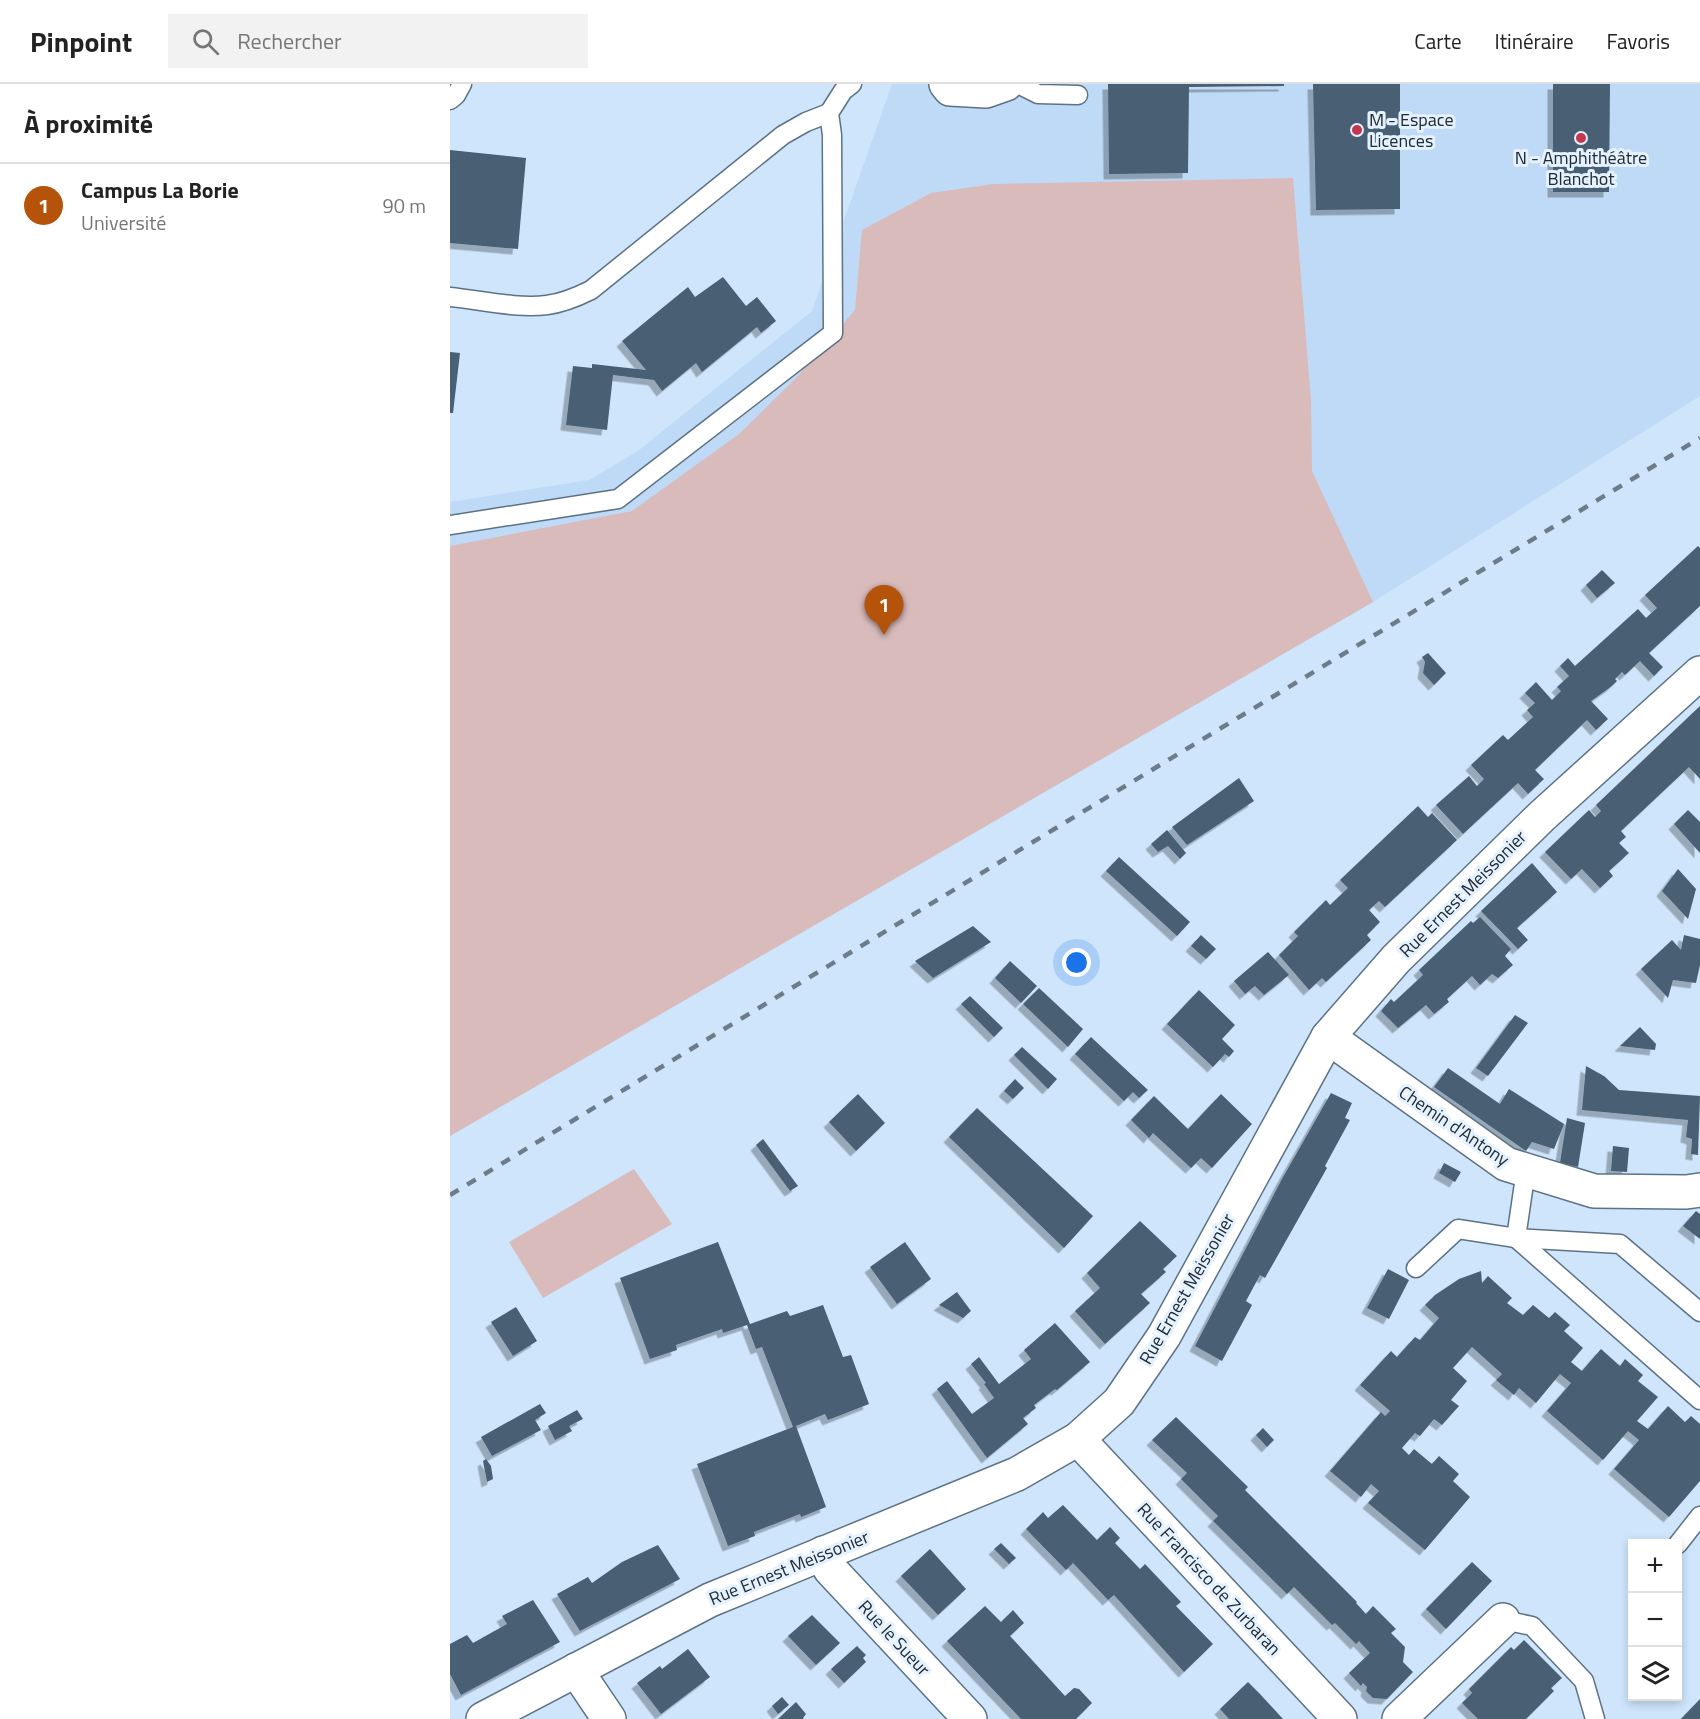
<!DOCTYPE html>
<html lang="fr">
<head>
<meta charset="utf-8">
<style>
	body { margin:0; font-family:"Titillium Web",sans-serif; background:#f2f2f2; color:#222 }
	.controls { position:absolute; right:18px; bottom:18px; display:grid; overflow:hidden; border-radius:0px; box-shadow:0 3px 9px #0003 }
	.controls button { width:54px; height:54px; display:grid; place-items:center; padding:0; border:0; border-bottom:2px solid #e0e0e0; background:#fff; color:#222; font:30px sans-serif }
	.you { position:absolute; left:627px; top:879px; width:21px; height:21px; margin:-15px; border:4px solid #fff; border-radius:50%; background:#1a73e8; box-shadow:0 0 0 9px #1a73e833 }
	.badge { display:grid; place-items:center; width:39px; height:39px; border-radius:50%; background:#b45309; color:#fff; font-size:20px; font-weight:700 }
	.pin { position:absolute; translate:-50% -50px; filter:drop-shadow(0 2px 3px #0008) }
	.pin::after { content:''; position:absolute; top:32px; width:21px; height:18px; background:inherit; clip-path:polygon(0 0,100% 0,50% 100%) }
	.list { margin:0; padding:0; list-style:none }
	h2 { display:flex; justify-content:space-between; align-items:center; height:78px; margin:0; padding:0 24px; font-size:26px }
	h2 small { font-size:20px; font-weight:400; color:#767676 }
	.list li { display:grid; grid-template-columns:39px 1fr auto; gap:18px; align-items:center; box-sizing:border-box; height:84px; padding:0 24px; border-top:2px solid #e0e0e0 }
	.list b { display:block; font-size:22px; white-space:nowrap }
	.list p { margin:0; font-size:20px; white-space:nowrap; color:#767676 }
	.list em { font-size:20px; font-style:normal; color:#767676 }
	.icon { flex:none; width:33px; height:33px; fill:none; stroke:currentColor; stroke-width:2; stroke-linecap:round; stroke-linejoin:round }
	.map { position:relative; flex:none; width:1250px; height:1635px; overflow:hidden }
	header { display:flex; align-items:center; gap:36px; box-sizing:border-box; height:84px; padding:0 30px; background:#fff; border-bottom:2px solid #e0e0e0 }
	header strong { font-size:28px }
	nav { display:flex; gap:33px; margin-inline-start:auto; font-size:21px }
	.search { width:420px; height:54px; background:#f2f2f2; display:flex; align-items:center; gap:15px; box-sizing:border-box; padding:0 21px; border-radius:0px; color:#767676; font-size:22px }
	main { display:flex }
	aside { flex:1; background:#fff }
	.map>svg:first-child { display:block }
	.built { fill:#bfdaf6 }
	.green { fill:#d9bbbc }
	.building { fill:#485e73; filter:url(#shadow) }
	.lines { fill:none; stroke-linecap:round; stroke-linejoin:round }
	.service-casing { stroke:#5d7285; stroke-width:21 }
	.minor-casing { stroke:#5d7285; stroke-width:36 }
	.service { stroke:#fff; stroke-width:18 }
	.minor { stroke:#fff; stroke-width:33 }
	.rail { stroke:#6d7c8a; stroke-width:4.5; stroke-dasharray:10 10; stroke-linecap:butt }
	.poi-dot { fill:#c5354d; stroke:#e4f1ff; stroke-width:2 }
	.labels { text-anchor:middle; stroke-width:6; stroke-linejoin:round; paint-order:stroke }
	.poi-label { font-size:18px; fill:#222a32; stroke:#e4f1ff; text-anchor:start }
	.street-label { font-size:18px; fill:#222a32; stroke:#e4f1ff }
</style>
</head>
<body>
<header>
<strong>Pinpoint</strong>
<div class="search"><svg class="icon" aria-label="search" viewBox="0 0 24 24"><circle cx="10" cy="10" r="6"/><path d="M15 15l6 6"/></svg>Rechercher</div>
<nav><a>Carte</a><a>Itinéraire</a><a>Favoris</a></nav>
</header>
<main>
<aside>
<h2>À proximité<small></small></h2>
<ul class="list">
<li><span class="badge">1</span><div><b>Campus La Borie</b><p>Université</p></div><em>90 m</em></li>
</ul>
</aside>
<div class="map">
<svg width="1250" height="1635" viewBox="0 0 1250 1635">
	<defs>
		<filter id="shadow"><feDropShadow dx="-5.5" dy="5.5" stdDeviation="0" flood-color="#0004"/></filter>
	</defs>
	<rect width="100%" height="100%" fill="#cee5fb"/>
	<!-- built -->
	<path class="built" d="M442 0H1250V312L923 518 0 1052V418L139 396 188 367 362 227Z"/>
	<!-- green -->
	<g class="green">
		<path d="M843 94 861 316 862 387 923 518 0 1052V462L182 427 289 350 346 294 405 226 412 146 481 109 543 100Z"/>
		<path d="M184 1085 222 1140 93 1214 59 1158Z"/>
	</g>
	<!-- building -->
	<g class="building">
		<path d="M658 0H834V2L739 3 738 89 659 90Z"/>
		<path d="M863 0H950V125L866 126Z"/>
		<path d="M1103 0H1160L1159 108H1103Z"/>
		<path d="M0 66 76 74 68 165 0 159Z"/>
		<path d="M273 193 296 222 307 213 326 237 311 249 307 243 252 288 246 279 212 307 204 296 163 291 157 346 116 341 123 282 142 284V280L196 286 172 257 238 203 245 213Z"/>
		<path d="M0 268 10 269 3 329H0Z"/>
		<path d="M1248 462 1250 464V522L1199 569 1213 583 1204 592 1190 577 1175 591 1172 588 1165 595 1167 597 1162 602 1141 617 1158 635 1146 646 1137 636 1085 686 1094 695 1078 710 1068 699 1013 750 986 721 1019 692 1027 702 1034 695 1021 681 1053 651 1058 656 1083 633 1077 626 1085 619 1075 609 1086 598 1102 616 1111 607 1107 603 1119 592 1110 582 1118 574 1125 582 1188 525 1196 534 1207 524 1195 511Z"/>
		<path d="M1152 486 1165 499 1147 514 1136 501Z"/>
		<path d="M978 569 996 589 984 601 973 589 975 578 972 573Z"/>
		<path d="M1250 622V695L1239 683 1171 747 1176 753 1169 759 1179 769 1159 787 1163 792 1150 804 1132 785 1121 795 1095 768 1139 726 1145 733 1151 727 1146 721Z"/>
		<path d="M789 694 804 717 737 761 722 743Z"/>
		<path d="M968 722 978 733 982 729 1007 756 935 823 929 817 919 826 930 838 917 851 921 856 876 898 872 894 859 906 829 871 848 852 844 848 876 816 880 821 898 804 890 796Z"/>
		<path d="M1238 726 1250 738V769L1224 740Z"/>
		<path d="M717 746 736 769 730 775 718 762 708 768 701 760Z"/>
		<path d="M669 773 740 838 727 852 656 787Z"/>
		<path d="M1082 779 1107 808 1067 844 1078 856 1068 865 1031 827Z"/>
		<path d="M1228 785 1246 805 1238 835 1212 807Z"/>
		<path d="M1030 833 1061 865 1055 872 1063 881 1048 894 1042 890 1030 901 1022 892 997 915 999 918 984 930 976 921 948 944 931 927 941 915 944 918 973 891 969 886 1021 837 1023 839Z"/>
		<path d="M523 842 541 858 483 894 465 877Z"/>
		<path d="M751 851 766 865 756 875 741 862Z"/>
		<path d="M1234 851 1250 855V881L1246 899 1223 896 1218 914 1191 885 1222 856 1231 866Z"/>
		<path d="M818 868 839 891 814 911 805 902 795 910 784 897Z"/>
		<path d="M560 877 587 902 571 919 545 894Z"/>
		<path d="M589 904 633 945 618 963 573 920Z"/>
		<path d="M749 906 785 941 772 955 784 967 779 973 775 970 763 983 717 940Z"/>
		<path d="M520 912 553 944 544 953 511 920Z"/>
		<path d="M1065 931 1078 939 1038 992 1026 984Z"/>
		<path d="M1190 943 1206 960 1205 966 1170 962Z"/>
		<path d="M641 953 657 968 698 1006 689 1014 683 1008 674 1017 625 970Z"/>
		<path d="M572 963 607 995 598 1005 564 971Z"/>
		<path d="M1136 982 1154 992 1169 1006 1250 1012 1248 1071 1241 1070 1242 1055 1236 1053 1238 1036 1132 1026Z"/>
		<path d="M998 984 1050 1020 1059 1005 1114 1040 1104 1065 1082 1058 1076 1067 984 1003Z"/>
		<path d="M565 995 574 1004 563 1015 554 1007Z"/>
		<path d="M881 1009 902 1019 895 1034 900 1036 875 1082 877 1084 815 1194 810 1191 796 1217 802 1221 772 1277 745 1262 832 1095Z"/>
		<path d="M408 1010 435 1039 406 1067 379 1038Z"/>
		<path d="M771 1010 802 1040 762 1084 751 1074 741 1084 703 1049 699 1054 681 1036 704 1012 738 1045Z"/>
		<path d="M527 1024 643 1132 614 1164 499 1053Z"/>
		<path d="M1117 1034 1135 1039 1128 1083 1110 1079Z"/>
		<path d="M313 1055 348 1102 340 1107 306 1061Z"/>
		<path d="M1163 1062 1179 1064 1177 1088 1161 1087Z"/>
		<path d="M994 1079 1011 1088 1005 1098 989 1089Z"/>
		<path d="M1246 1127 1250 1130V1155L1233 1142Z"/>
		<path d="M690 1137 727 1172 713 1185 716 1188 691 1210 700 1219 655 1260 625 1227 650 1204 637 1189Z"/>
		<path d="M268 1158 300 1240 337 1227 340 1232 373 1221 393 1273 401 1271 419 1320 378 1336 375 1330 346 1342 376 1423 351 1433 350 1430 304 1448 305 1452 278 1462 247 1380 343 1343 312 1263 306 1265 297 1241 273 1249 272 1245 226 1261 227 1266 200 1275 170 1194Z"/>
		<path d="M455 1158 481 1195 447 1220 420 1183Z"/>
		<path d="M938 1185 959 1196 939 1235 917 1224Z"/>
		<path d="M1031 1187 1032 1199 1038 1192 1062 1214 1057 1219 1073 1231 1083 1221 1099 1234 1105 1228 1120 1241 1114 1247 1133 1264 1121 1278 1132 1287 1151 1265 1170 1282 1175 1275 1193 1291 1188 1297 1208 1313 1187 1337 1198 1345 1218 1322 1235 1338 1241 1332 1250 1340V1397L1219 1433 1164 1385 1189 1356 1178 1347 1153 1376 1097 1327 1121 1299 1110 1290 1086 1319 1069 1304 1064 1311 1046 1296 1052 1290 1022 1263 1003 1284 1017 1297 1001 1316 1009 1322 992 1341 984 1335 970 1352 965 1349 952 1364 959 1371 964 1365 982 1380 989 1372 1009 1390 1003 1397 1020 1413 975 1466 918 1419 929 1407 921 1400 911 1413 880 1387 931 1328 935 1332 940 1327 910 1301 941 1267 947 1273 965 1253 970 1256 989 1234 975 1221 985 1211 1009 1195Z"/>
		<path d="M507 1208 521 1227 513 1234 489 1221Z"/>
		<path d="M66 1223 87 1257 63 1272 41 1238Z"/>
		<path d="M605 1239 640 1278 607 1306 605 1305 584 1321 586 1324 573 1334 578 1340 537 1374 487 1305 497 1297 522 1330 544 1314 534 1300 536 1299 521 1280 529 1273 549 1300 581 1275 574 1266Z"/>
		<path d="M90 1320 96 1329 85 1336 91 1346 42 1372 31 1353Z"/>
		<path d="M127 1326 133 1335 119 1342 122 1347 105 1356 98 1342Z"/>
		<path d="M726 1333 798 1403 795 1406 907 1518 906 1519 916 1530 923 1522 946 1545 941 1549 955 1563 953 1578 963 1588 937 1615 923 1614 916 1607 917 1603 913 1599 911 1602 899 1589 920 1569 909 1557 906 1560 885 1539 882 1541 844 1503 837 1510 763 1437 768 1432 731 1395 737 1389 702 1356Z"/>
		<path d="M813 1344 824 1356 817 1363 806 1351Z"/>
		<path d="M36 1375 41 1382 43 1395 37 1398 33 1377Z"/>
		<path d="M613 1421 647 1456 660 1443 670 1454 665 1459 690 1485 695 1480 731 1518 726 1522 763 1560 734 1588 664 1511 658 1516 623 1479 616 1486 576 1445 593 1428 598 1434Z"/>
		<path d="M551 1459 566 1474 559 1480 544 1465Z"/>
		<path d="M208 1461 230 1495 130 1547 107 1510 138 1493 142 1499 172 1478Z"/>
		<path d="M480 1465 516 1505 488 1531 451 1492Z"/>
		<path d="M1022 1478 1042 1497 996 1545 976 1525Z"/>
		<path d="M83 1516 110 1558 11 1611 0 1590V1560L17 1551 23 1559 57 1540 52 1532Z"/>
		<path d="M535 1522 551 1538 563 1526 574 1539 560 1552 615 1612 624 1604 629 1605 642 1619 626 1635H571L497 1557Z"/>
		<path d="M362 1531 390 1559 366 1581 338 1552Z"/>
		<path d="M1074 1556 1112 1594 1101 1604 1104 1607 1076 1635H1028L1012 1619 1022 1609 1019 1605 1061 1563 1064 1566Z"/>
		<path d="M407 1562 416 1571 413 1574 416 1578 394 1599 381 1585Z"/>
		<path d="M238 1565 260 1593 211 1630 187 1599 210 1582 212 1585Z"/>
		<path d="M798 1598 810 1610 833 1635H779L770 1625Z"/>
		<path d="M332 1613 339 1621 328 1630 322 1622Z"/>
		<path d="M1250 1615V1635H1231Z"/>
		<path d="M346 1618 356 1630 353 1634 354 1635H328Z"/>
	</g>
	<g class="lines">
		<defs>
			<g id="service">
				<path d="M568 0 588 10 628 11"/>
				<path d="M0 16 6 11 12 0"/>
				<path d="M0 213C30 216 68 225 97 221 113 219 127 213 141 206L333 51 356 38 379 29"/>
				<path d="M0 441 168 415 383 249 382 51 379 29 393 7 402 0"/>
				<path d="M1066 1154 1250 1316"/>
				<path d="M1066 1154 1076 1086"/>
				<path d="M966 1184 1008 1145 1066 1154 1170 1160 1250 1228"/>
				<path d="M1228 1460 1250 1432"/>
				<path d="M1053 1536 1082 1542 1134 1597 1145 1635"/>
			</g>
			<g id="minor">
				<path d="M496 0 500 5 536 7 556 0"/>
				<path d="M878 953 1056 1080 1144 1107 1236 1108 1250 1106"/>
				<path d="M628 1355 890 1635"/>
				<path d="M373 1469 380 1485 520 1635"/>
				<path d="M126 1586 159 1635"/>
				<path d="M33 1635 260 1516 567 1390 628 1355 669 1318 714 1252 878 953 946 875 1092 732 1250 589"/>
				<path d="M949 1635 1053 1536"/>
			</g>
		</defs>
		<!-- service casing -->
		<use href="#service" class="service-casing"/>
		<!-- minor casing -->
		<use href="#minor" class="minor-casing"/>
		<!-- service -->
		<use href="#service" class="service"/>
		<!-- minor -->
		<use href="#minor" class="minor"/>
		<!-- rail -->
		<path class="rail" d="M0 1111 1250 354"/>
	</g>
	<!-- markers -->
	<g class="poi-dot">
		<circle cx="907" cy="46" r="6"/>
		<circle cx="1131" cy="54" r="6"/>
	</g>
	<g class="labels">
		<!-- poi labels -->
		<g class="poi-label">
			<text x="919" y="42">M - Espace<tspan x="919" dy="21">Licences</tspan></text>
			<text x="1131" y="80" text-anchor="middle">N - Amphithéâtre<tspan x="1131" dy="21">Blanchot</tspan></text>
		</g>
		<!-- street labels -->
		<g class="street-label">
			<text transform="translate(1013 810) rotate(-45)" y="6">Rue Ernest Meissonier</text>
			<text transform="translate(1004 1042) rotate(34)" y="6">Chemin d'Antony</text>
			<text transform="translate(737 1205) rotate(-60)" y="6">Rue Ernest Meissonier</text>
			<text transform="translate(339 1484) rotate(-22)" y="6">Rue Ernest Meissonier</text>
			<text transform="translate(759 1495) rotate(47)" y="6">Rue Francisco de Zurbaran</text>
			<text transform="translate(444 1554) rotate(47)" y="6">Rue le Sueur</text>
		</g>
	</g>
</svg>
<div class="controls">
<button>+</button>
<button>−</button>
<button><svg class="icon" aria-label="layers" viewBox="0 0 24 24"><path d="M12 4l9 5-9 5-9-5zM3 14l9 5 9-5"/></svg></button>
</div>
<div class="you"></div>
<div class="pin badge" style="left:434px;top:551px">1</div>
</div>
</main>
</body>
</html>
